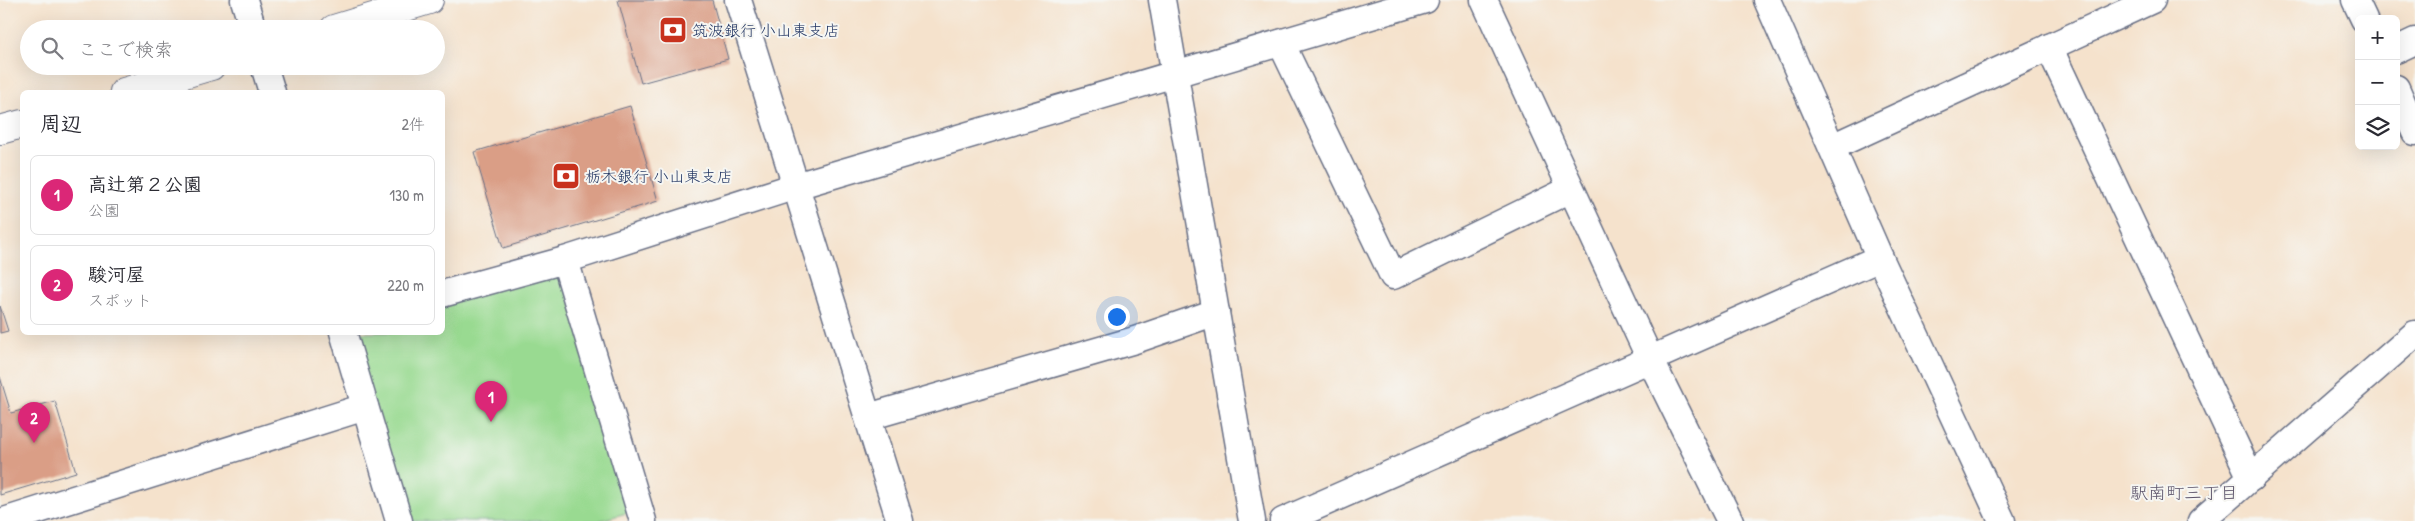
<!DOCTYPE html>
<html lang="ja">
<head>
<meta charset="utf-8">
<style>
	body { margin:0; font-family:"Patrick Hand","Klee One",sans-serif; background:#f2f2f3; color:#2b2b33 }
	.controls { position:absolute; right:15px; top:15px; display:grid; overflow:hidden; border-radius:8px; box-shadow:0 5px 20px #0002 }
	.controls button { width:45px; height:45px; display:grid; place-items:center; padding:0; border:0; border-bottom:1px solid #e1e1e2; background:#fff; color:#2b2b33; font:25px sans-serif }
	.you { position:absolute; left:1116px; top:316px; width:18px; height:18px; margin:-12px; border:4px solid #fff; border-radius:50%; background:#1a73e8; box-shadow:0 0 0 8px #1a73e833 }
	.badge { display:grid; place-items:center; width:32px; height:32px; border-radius:50%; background:#db2777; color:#fff; font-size:16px; font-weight:700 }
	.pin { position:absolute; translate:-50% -41px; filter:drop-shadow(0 1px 2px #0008) }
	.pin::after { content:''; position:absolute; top:26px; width:18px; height:15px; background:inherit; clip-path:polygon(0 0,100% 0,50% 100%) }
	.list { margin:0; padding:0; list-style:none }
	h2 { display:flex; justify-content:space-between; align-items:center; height:65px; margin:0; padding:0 20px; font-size:21px }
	h2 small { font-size:16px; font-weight:400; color:#7c7c81 }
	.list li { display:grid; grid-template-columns:32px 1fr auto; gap:15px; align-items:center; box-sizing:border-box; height:80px; margin:0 10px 10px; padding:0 10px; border:1px solid #e1e1e2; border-radius:8px }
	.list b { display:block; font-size:19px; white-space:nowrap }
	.list p { margin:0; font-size:16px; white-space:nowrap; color:#7c7c81 }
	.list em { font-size:16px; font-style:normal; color:#7c7c81 }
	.icon { flex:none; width:28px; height:28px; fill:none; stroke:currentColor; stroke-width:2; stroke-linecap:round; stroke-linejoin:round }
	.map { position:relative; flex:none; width:2415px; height:521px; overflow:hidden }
	.search { position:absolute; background:#fff; box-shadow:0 5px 20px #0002; left:20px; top:20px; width:425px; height:55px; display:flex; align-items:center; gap:12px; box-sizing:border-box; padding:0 18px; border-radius:28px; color:#7c7c81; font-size:19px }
	.panel { position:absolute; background:#fff; box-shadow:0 5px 20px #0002; left:20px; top:90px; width:425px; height:245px; border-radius:8px }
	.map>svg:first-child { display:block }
	.green { fill:#99da91; stroke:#5a8478 }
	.building { fill:#da9e86 }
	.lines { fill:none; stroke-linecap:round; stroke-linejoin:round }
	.minor-casing { stroke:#676e84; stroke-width:29 }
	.secondary-casing { stroke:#676e84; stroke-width:30 }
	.minor { stroke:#fff; stroke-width:26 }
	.secondary { stroke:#fff; stroke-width:28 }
	.labels { text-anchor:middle; stroke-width:4; stroke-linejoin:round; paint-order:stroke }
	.poi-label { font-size:16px; fill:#1b2f5e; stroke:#f6f6f2; text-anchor:start }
	.neighbourhood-label { font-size:18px; fill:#5e566c; stroke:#f6f6f2 }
</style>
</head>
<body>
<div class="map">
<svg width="2415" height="521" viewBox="0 0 2415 521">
	<rect width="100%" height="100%" fill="#f6f6f2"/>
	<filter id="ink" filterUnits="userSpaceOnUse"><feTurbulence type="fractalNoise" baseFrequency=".02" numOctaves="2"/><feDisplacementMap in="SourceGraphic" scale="10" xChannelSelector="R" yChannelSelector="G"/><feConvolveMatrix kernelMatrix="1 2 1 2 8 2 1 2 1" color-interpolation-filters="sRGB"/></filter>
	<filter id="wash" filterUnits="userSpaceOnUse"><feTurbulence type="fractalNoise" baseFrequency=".0096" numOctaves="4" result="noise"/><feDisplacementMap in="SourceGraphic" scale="20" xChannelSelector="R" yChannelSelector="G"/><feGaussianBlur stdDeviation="1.12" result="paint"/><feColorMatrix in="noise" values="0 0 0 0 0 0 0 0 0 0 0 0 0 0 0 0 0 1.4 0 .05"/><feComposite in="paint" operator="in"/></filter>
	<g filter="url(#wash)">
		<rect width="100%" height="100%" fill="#f5e2cc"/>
		<!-- green -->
		<path class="green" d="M560 267 634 511 598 521H404L349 333 442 332 443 300Z"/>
		<g id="blocks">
			<!-- building -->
			<g class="building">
				<path d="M618 0H712L728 59 641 83Z"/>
				<path d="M630 106 658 201 503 248 474 152Z"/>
				<path d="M0 306 8 331 0 333Z"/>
				<path d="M0 377 11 413 55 401 76 472 0 495Z"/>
			</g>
		</g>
	</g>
	<g filter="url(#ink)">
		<use href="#blocks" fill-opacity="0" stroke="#676e84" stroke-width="1"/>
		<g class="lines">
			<defs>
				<g id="minor">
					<path d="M244 0 253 29"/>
					<path d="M738 0 900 521"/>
					<path d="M1162 0 1252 521"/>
					<path d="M1484 0 1650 359 1730 521"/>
					<path d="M1767 0 1880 258 2002 521"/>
					<path d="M2355 0 2364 19"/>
					<path d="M1281 43 1393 276 1571 189"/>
					<path d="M2049 47 2251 478"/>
					<path d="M2396 50 2415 41"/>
					<path d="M264 66 272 92"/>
					<path d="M2396 88 2415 132"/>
					<path d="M1832 147 2152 0"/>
					<path d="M565 260 643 521"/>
					<path d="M442 294 565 260 796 186 1425 0"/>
					<path d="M343 332 399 521"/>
					<path d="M868 417 1135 340 1216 312"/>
					<path d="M4 521 365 407"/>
					<path d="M1283 521 1880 258"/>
					<path d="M2201 521 2415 334"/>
				</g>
				<g id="secondary">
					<path d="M334 29 429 0"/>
					<path d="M124 92 211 66"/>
					<path d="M0 130 22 124"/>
				</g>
			</defs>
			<!-- minor casing -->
			<use href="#minor" class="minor-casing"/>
			<!-- secondary casing -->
			<use href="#secondary" class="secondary-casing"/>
			<!-- minor -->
			<use href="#minor" class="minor"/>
			<!-- secondary -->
			<use href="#secondary" class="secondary"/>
		</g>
	</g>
	<!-- icons -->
	<defs>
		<symbol id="bank-square" viewBox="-11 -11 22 22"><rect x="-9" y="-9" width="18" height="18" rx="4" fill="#c8321e" stroke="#f6f6f2"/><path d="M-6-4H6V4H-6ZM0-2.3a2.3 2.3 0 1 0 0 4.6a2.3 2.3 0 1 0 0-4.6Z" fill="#fff"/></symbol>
	</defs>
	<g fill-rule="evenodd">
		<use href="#bank-square" x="657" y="14" width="32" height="32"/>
		<use href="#bank-square" x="550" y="160" width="32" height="32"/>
	</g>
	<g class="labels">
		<!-- poi labels -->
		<g class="poi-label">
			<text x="692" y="36">筑波銀行 小山東支店</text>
			<text x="585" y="182">栃木銀行 小山東支店</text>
		</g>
		<!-- neighbourhood labels -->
		<g class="neighbourhood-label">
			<text x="2184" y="499">駅南町三丁目</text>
		</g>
	</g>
</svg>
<div class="controls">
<button>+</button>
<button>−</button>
<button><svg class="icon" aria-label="layers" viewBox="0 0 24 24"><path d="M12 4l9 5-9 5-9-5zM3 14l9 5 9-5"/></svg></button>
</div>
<div class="you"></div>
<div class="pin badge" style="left:491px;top:422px">1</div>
<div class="pin badge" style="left:34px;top:443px">2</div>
<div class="search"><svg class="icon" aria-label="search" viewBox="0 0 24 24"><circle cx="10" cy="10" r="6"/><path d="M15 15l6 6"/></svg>ここで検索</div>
<section class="panel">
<h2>周辺<small>2件</small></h2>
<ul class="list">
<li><span class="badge">1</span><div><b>高辻第２公園</b><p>公園</p></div><em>130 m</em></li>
<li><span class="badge">2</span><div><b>駿河屋</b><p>スポット</p></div><em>220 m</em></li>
</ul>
</section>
</div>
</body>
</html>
